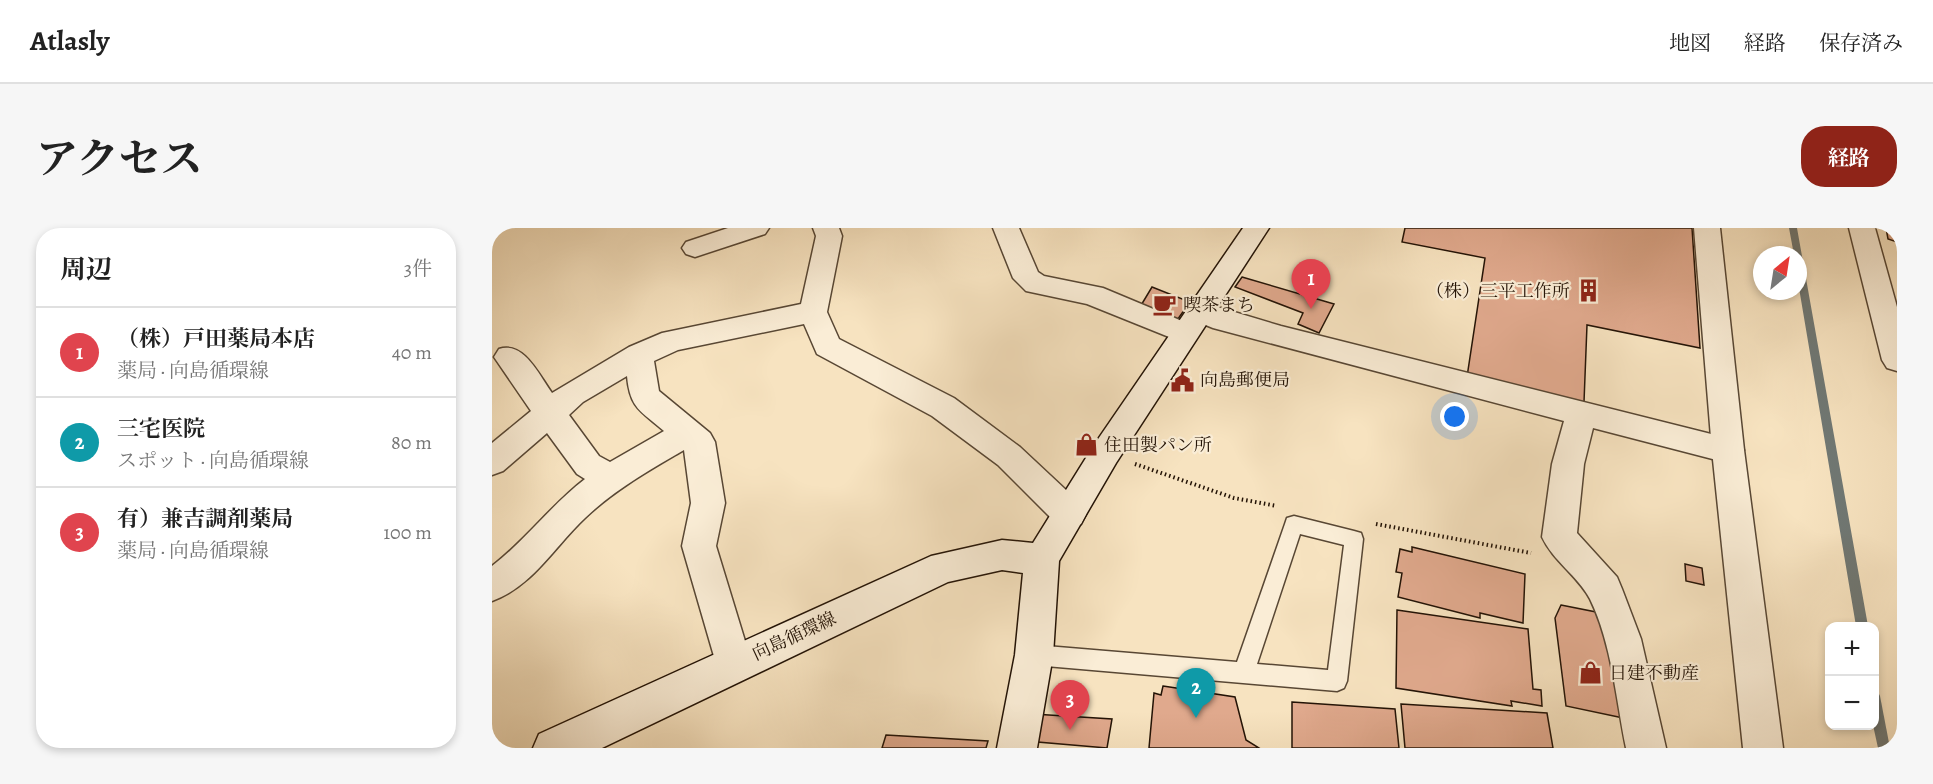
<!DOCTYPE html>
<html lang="ja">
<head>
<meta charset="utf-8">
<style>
	body { margin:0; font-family:Alegreya,"Noto Serif JP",serif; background:#f6f6f6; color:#222 }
	.controls { position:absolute; right:18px; bottom:18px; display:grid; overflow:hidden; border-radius:12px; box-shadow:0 3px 9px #0003 }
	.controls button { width:54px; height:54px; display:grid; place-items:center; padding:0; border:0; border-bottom:2px solid #e0e0e0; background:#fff; color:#222; font:30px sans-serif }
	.compass { position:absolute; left:1261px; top:18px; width:54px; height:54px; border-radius:50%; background:#fff; box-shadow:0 3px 9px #0003; rotate:30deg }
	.you { position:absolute; left:963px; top:189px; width:21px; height:21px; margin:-15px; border:4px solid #fff; border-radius:50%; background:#1a73e8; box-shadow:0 0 0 9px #1a73e833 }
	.badge { display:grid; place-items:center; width:39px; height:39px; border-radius:50%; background:#8f2418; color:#fff; font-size:20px; font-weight:700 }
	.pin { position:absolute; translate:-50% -50px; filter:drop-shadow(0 2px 3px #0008) }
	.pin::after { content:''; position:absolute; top:32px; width:21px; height:18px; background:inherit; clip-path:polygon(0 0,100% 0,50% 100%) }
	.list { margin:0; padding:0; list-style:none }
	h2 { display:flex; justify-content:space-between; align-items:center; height:78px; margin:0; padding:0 24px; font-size:26px }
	h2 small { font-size:20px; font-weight:400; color:#767676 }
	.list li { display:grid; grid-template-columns:39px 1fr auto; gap:18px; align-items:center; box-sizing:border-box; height:90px; padding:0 24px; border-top:2px solid #e0e0e0 }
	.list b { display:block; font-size:22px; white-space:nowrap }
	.list p { margin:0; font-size:20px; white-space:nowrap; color:#767676 }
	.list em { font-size:20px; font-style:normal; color:#767676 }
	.map { position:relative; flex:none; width:1405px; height:520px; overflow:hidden; border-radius:24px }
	header { display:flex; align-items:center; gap:36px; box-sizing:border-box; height:84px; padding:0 30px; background:#fff; border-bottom:2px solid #e0e0e0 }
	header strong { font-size:28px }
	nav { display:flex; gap:33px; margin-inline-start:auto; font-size:21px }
	.intro { display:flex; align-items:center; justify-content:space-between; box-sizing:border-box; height:144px; padding:0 36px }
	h1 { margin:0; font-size:42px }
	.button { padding:15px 27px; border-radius:24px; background:#8f2418; color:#fff; font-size:21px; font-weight:700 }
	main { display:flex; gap:36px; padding:0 36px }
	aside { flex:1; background:#fff; border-radius:24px; box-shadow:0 3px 9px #0003 }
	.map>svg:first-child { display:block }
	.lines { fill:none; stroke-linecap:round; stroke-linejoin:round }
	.stream { fill:#707874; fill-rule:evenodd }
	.building { fill:#e0a98d; stroke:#231306; stroke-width:1.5 }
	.service-casing { stroke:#584734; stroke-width:3 }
	.minor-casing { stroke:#584734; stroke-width:3 }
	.tertiary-casing { stroke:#584734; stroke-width:3 }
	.secondary-casing { stroke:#231306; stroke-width:3 }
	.path { stroke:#231306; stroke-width:4; stroke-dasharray:1.5 3; stroke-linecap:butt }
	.service { fill:#faedd6; fill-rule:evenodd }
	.minor { fill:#faedd6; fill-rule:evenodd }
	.tertiary { fill:#faedd6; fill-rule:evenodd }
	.secondary { fill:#faedd6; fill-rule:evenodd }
	.labels { text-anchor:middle; stroke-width:4.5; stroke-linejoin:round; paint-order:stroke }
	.poi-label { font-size:18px; fill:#231306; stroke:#faedd6; text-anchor:start }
	.street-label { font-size:18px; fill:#231306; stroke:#faedd6 }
</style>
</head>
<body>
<header>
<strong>Atlasly</strong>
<nav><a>地図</a><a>経路</a><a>保存済み</a></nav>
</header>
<div class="intro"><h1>アクセス</h1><a class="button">経路</a></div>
<main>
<aside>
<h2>周辺<small>3件</small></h2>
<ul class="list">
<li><span class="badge" style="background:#e0444e">1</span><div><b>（株）戸田薬局本店</b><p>薬局 · 向島循環線</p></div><em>40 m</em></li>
<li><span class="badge" style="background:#0f9aa8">2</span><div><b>三宅医院</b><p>スポット · 向島循環線</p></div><em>80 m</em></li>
<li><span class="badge" style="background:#e0444e">3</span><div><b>有）兼吉調剤薬局</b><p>薬局 · 向島循環線</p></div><em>100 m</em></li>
</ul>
</aside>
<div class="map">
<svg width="1405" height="520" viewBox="0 0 1405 520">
	<rect width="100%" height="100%" fill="#f7e3c0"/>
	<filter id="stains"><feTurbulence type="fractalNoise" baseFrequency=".00333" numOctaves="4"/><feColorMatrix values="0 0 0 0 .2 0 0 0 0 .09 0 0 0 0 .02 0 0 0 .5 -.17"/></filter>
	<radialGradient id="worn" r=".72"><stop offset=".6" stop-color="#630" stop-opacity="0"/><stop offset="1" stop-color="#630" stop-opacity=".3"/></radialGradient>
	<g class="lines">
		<!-- stream -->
		<g class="stream">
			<path d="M1297 0H1305L1376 398H1364L1306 54V27H1302Z"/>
			<path d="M1382 462 1386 464 1388 468 1398 520H1386L1381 497Z"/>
		</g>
	</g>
	<!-- building -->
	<g class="building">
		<path d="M913 0H1200L1208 120 1095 97 1092 174 975 149 993 30 910 14Z"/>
		<path d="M1394 0H1405V14L1396 11Z"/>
		<path d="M750 49 842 76 827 105 806 96 811 85 743 59Z"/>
		<path d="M660 59 698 74 683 95 648 79Z"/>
		<path d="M920 319 1033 346 1031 395 988 385V390L906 369 910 345 904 344 908 321 920 324Z"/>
		<path d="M1193 336 1210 340 1212 357 1194 353Z"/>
		<path d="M1069 377 1114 386 1136 491 1074 478 1063 390Z"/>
		<path d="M905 382 1036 401 1041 461 1049 462 1050 478 1019 473 1020 478 904 460Z"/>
		<path d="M671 458 743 469 754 512 767 520H657L662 465 669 467Z"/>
		<path d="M800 474 903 481 907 520H800Z"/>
		<path d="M909 476 1055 485 1061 520H913Z"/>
		<path d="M541 486 620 491 615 520 534 513Z"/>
		<path d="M394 507 496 513 494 520H390Z"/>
	</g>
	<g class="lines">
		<defs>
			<path id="service" d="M802 288 862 303 869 305 871 311 855 453 852 460 845 463 542 437 535 434 532 427 535 420 542 417 745 434 793 296 795 290ZM808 306 852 317 836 442 765 436Z"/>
			<g id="minor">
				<path d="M236 0H277L273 6 203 29 194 26 190 20 194 14Z"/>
				<path d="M321 0H347L350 8 335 84 347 111 462 170 528 219 589 276 594 286 589 296 577 300 565 296 506 237 440 188 325 126 312 96 186 122 162 133 167 163 218 205 223 214 233 275 224 318 260 436 254 449 241 454 228 449 190 318 199 275 192 222C158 242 122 262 93 290 62 319 41 358 0 373V338C34 312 59 277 93 251L85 246 55 205 11 243 0 247V215L39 183 2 129 7 121C32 113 47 147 60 165L137 119 170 105 309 76 324 8ZM135 148C138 181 149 183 172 203L118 234 107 228 77 187 91 174Z"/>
				<path d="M501 0H527L546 44 552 48 611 60 702 98 706 105 702 112 692 115 595 76 534 63 521 50Z"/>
				<path d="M1357 0H1383L1405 79V143L1395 140 1390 132Z"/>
				<path d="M709 74 789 98 1247 213 1252 222 1247 231 1236 235 1101 200 1092 236 1085 305 1125 349 1130 361 1149 411 1174 520H1134C1124 472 1120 416 1098 371 1086 348 1061 333 1050 309L1060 236 1072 193 721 100 699 91 695 84 699 77Z"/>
			</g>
			<path id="tertiary" d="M1202 0H1228L1252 222 1291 520H1251L1220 222Z"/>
			<path id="secondary" d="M751 0H777L624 235 567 333 561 427 545 520H505L523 427 531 345 510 342 456 354 110 520H41L47 506 439 328 510 312 541 315 602 217Z"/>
		</defs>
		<!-- service casing -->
		<use href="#service" class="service-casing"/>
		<!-- minor casing -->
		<use href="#minor" class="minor-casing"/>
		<!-- tertiary casing -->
		<use href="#tertiary" class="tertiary-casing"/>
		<!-- secondary casing -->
		<use href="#secondary" class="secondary-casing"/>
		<!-- path -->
		<g class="path">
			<path d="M643 236 742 270 785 278"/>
			<path d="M884 296 1039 325"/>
		</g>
		<!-- service -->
		<use href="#service" class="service"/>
		<!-- minor -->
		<use href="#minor" class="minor"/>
		<!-- tertiary -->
		<use href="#tertiary" class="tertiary"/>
		<!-- secondary -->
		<use href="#secondary" class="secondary"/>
	</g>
	<!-- icons -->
	<defs>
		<symbol id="building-bare" viewBox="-9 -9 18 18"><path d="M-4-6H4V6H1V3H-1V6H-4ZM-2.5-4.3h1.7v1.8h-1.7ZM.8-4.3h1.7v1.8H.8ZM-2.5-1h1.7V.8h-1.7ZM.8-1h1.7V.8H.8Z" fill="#8f2418" stroke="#faedd6" stroke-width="2.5" paint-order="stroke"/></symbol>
		<symbol id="cafe-bare" viewBox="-9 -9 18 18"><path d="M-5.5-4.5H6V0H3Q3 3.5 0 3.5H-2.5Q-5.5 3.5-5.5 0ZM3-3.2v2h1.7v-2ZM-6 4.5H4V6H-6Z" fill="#8f2418" stroke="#faedd6" stroke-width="2.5" paint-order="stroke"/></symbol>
		<symbol id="civic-bare" viewBox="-9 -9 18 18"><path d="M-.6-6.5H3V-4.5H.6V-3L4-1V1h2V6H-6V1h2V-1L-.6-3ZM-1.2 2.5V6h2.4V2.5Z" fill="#8f2418" stroke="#faedd6" stroke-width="2.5" paint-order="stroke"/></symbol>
		<symbol id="shop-bare" viewBox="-9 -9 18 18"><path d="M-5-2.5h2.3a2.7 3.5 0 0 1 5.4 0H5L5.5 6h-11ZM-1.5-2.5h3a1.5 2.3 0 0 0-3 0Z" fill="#8f2418" stroke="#faedd6" stroke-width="2.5" paint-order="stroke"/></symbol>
	</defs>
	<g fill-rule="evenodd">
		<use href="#building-bare" x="1080" y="46" width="33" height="33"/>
		<use href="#cafe-bare" x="656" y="60" width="33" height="33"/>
		<use href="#civic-bare" x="674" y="136" width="33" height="33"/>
		<use href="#shop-bare" x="578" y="200" width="33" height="33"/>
		<use href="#shop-bare" x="1082" y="428" width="33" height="33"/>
	</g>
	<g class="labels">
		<!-- poi labels -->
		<g class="poi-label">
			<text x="1078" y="69" text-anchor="end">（株）三平工作所</text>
			<text x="691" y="83">喫茶まち</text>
			<text x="708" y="158">向島郵便局</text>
			<text x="612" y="223">住田製パン所</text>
			<text x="1117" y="451">日建不動産</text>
		</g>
		<!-- street labels -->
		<g class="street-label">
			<text transform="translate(302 408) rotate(-25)" y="6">向島循環線</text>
		</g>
	</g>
	<rect width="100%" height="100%" filter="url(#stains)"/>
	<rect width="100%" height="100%" fill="url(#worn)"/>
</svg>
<div class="controls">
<button>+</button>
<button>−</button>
</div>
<svg class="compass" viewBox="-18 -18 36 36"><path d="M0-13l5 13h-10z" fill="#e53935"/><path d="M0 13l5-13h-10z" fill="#767676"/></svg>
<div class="you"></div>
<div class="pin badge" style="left:819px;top:81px;background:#e0444e">1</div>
<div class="pin badge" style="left:704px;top:490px;background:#0f9aa8">2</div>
<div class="pin badge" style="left:578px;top:502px;background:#e0444e">3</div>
</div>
</main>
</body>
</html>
